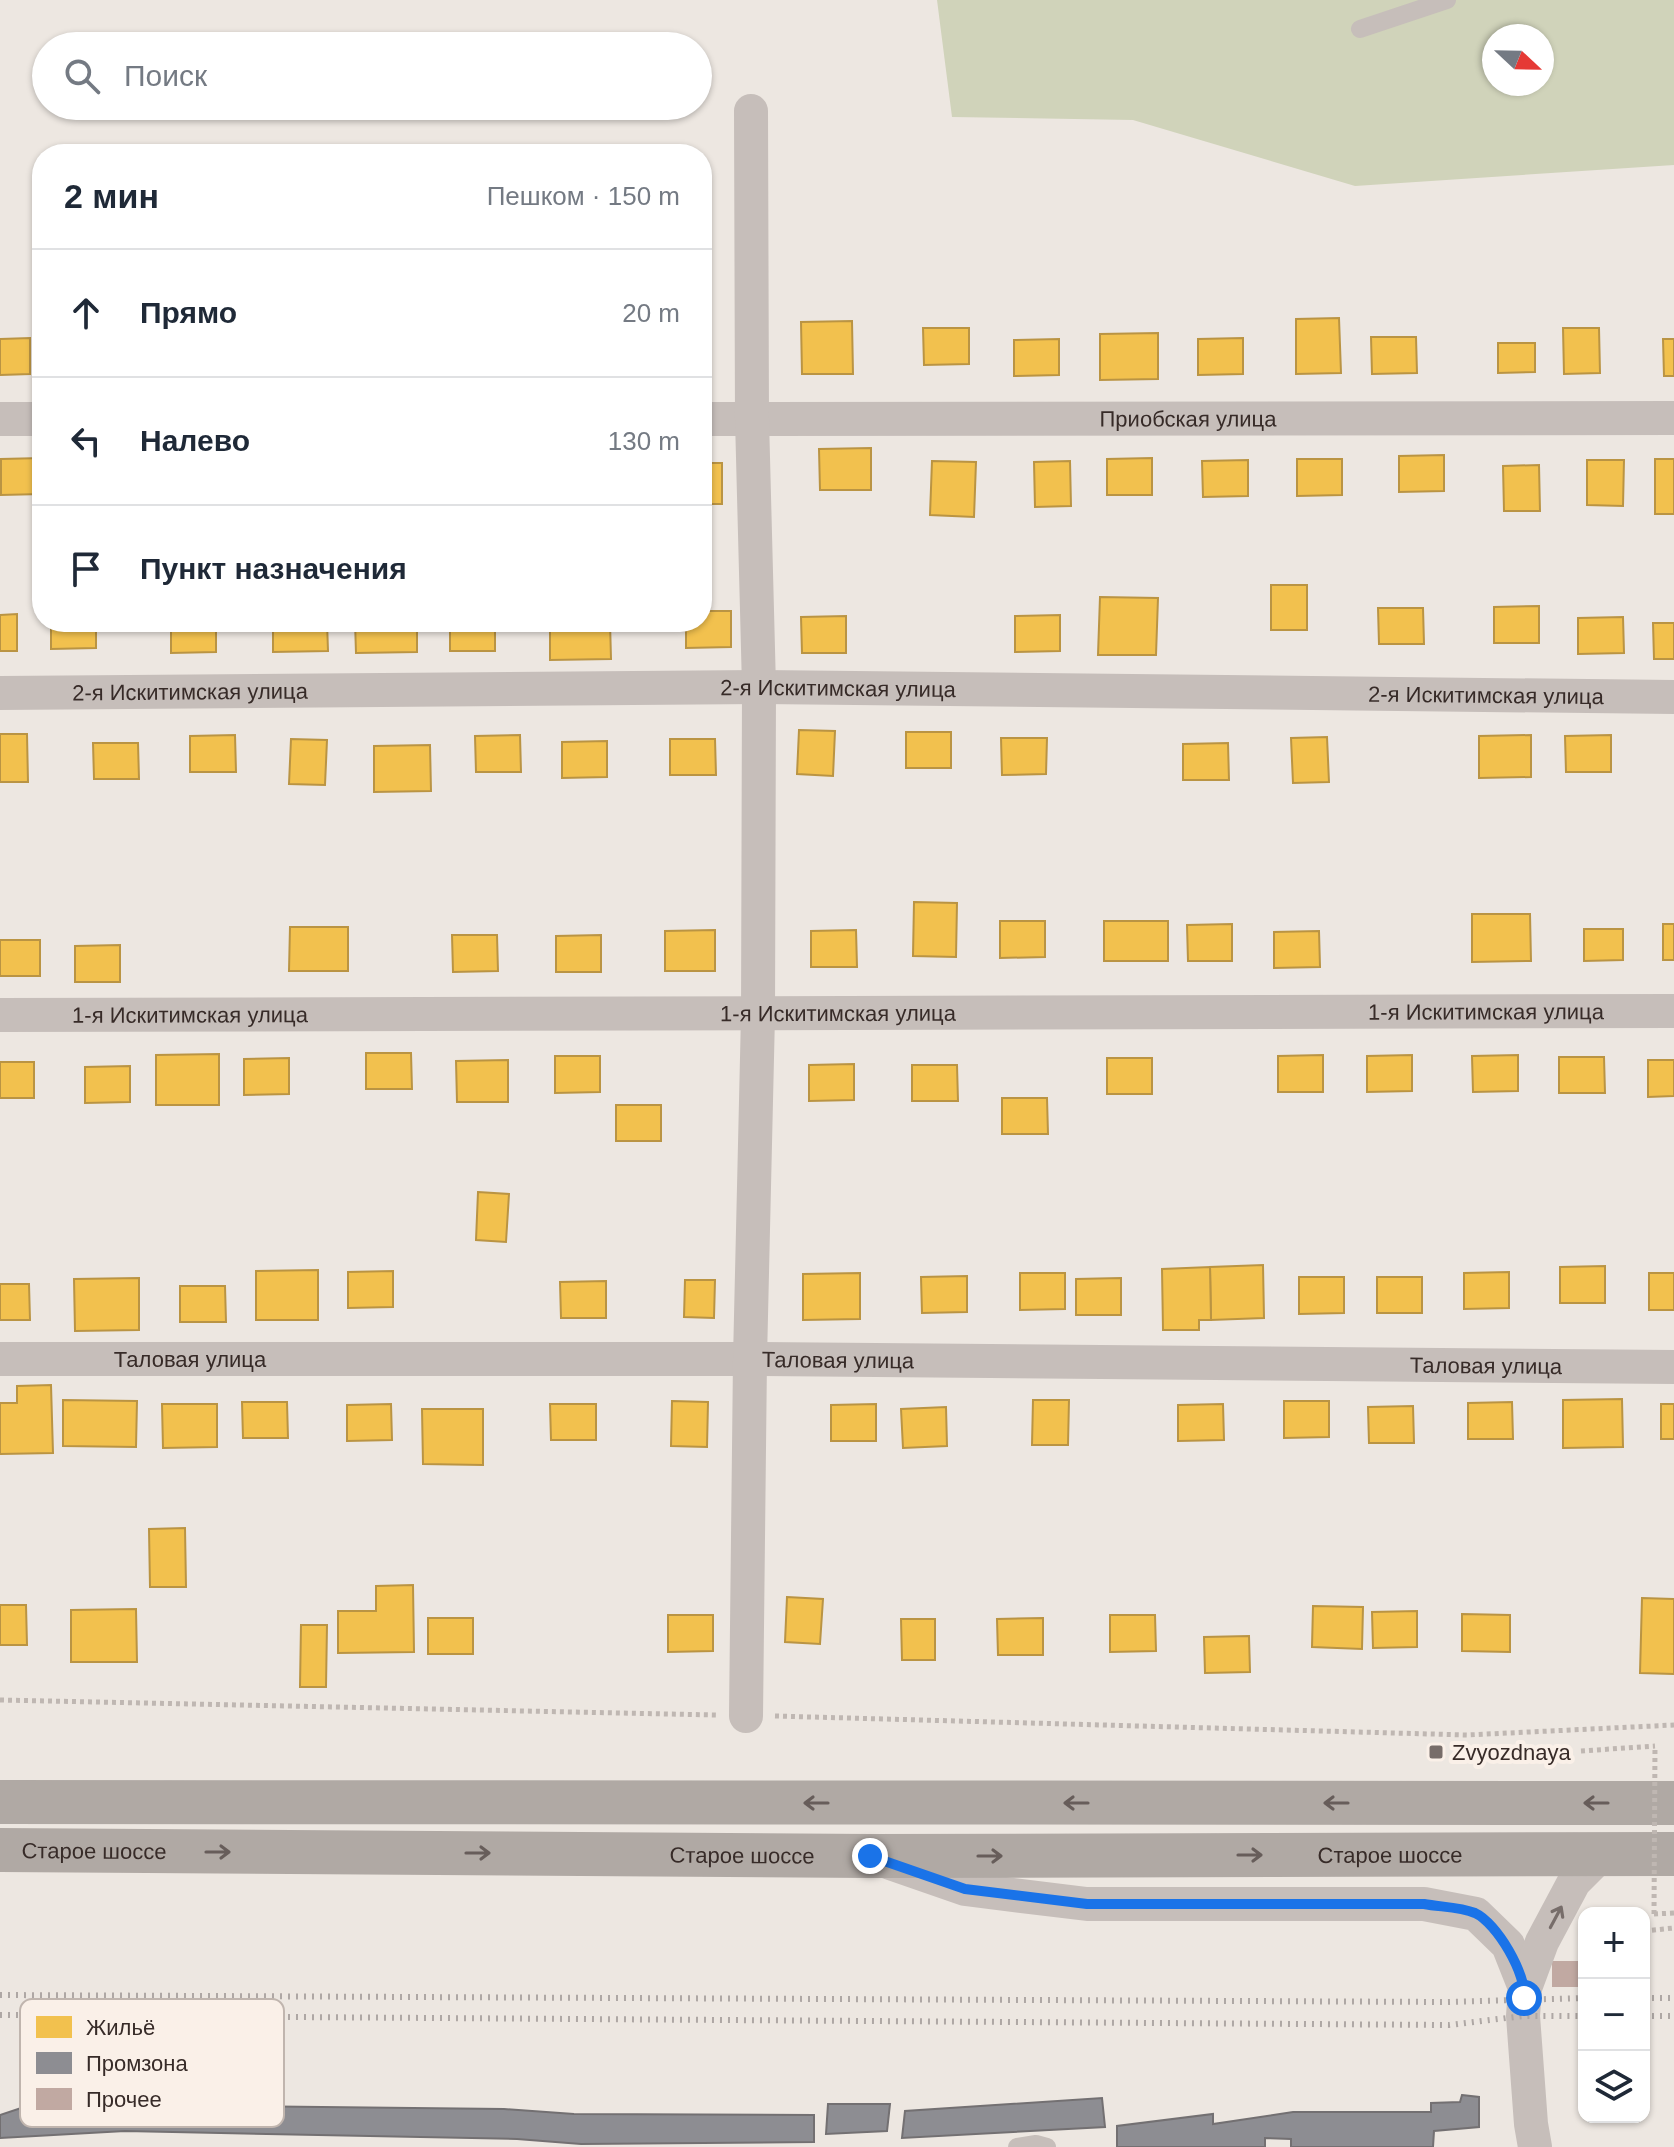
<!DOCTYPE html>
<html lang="ru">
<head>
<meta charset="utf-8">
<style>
	body { margin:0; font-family:Helvetica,sans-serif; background:#f6f6f7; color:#1f2937 }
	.controls { position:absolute; right:24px; bottom:24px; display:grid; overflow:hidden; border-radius:16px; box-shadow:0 2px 6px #0004 }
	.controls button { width:72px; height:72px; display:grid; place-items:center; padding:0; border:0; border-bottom:2px solid #e0e1e3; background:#fff; color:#1f2937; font:40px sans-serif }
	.compass { position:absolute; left:1482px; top:24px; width:72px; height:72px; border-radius:50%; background:#fff; box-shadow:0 2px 6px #0004; rotate:112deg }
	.stop { position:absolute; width:24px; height:24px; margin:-18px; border:6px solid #1a73e8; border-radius:50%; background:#fff }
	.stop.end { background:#1a73e8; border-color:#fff; box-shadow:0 2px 8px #0008 }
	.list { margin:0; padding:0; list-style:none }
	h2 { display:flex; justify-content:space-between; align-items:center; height:104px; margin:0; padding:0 32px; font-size:34px }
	h2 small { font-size:26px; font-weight:400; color:#747a83 }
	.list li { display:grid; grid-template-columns:52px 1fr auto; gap:24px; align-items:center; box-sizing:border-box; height:128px; padding:0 32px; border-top:2px solid #e0e1e3 }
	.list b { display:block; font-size:30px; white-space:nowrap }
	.list em { font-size:26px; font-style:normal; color:#747a83 }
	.icon { flex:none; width:44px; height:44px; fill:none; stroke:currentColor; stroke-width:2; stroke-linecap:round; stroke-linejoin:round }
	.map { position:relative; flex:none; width:1674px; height:2147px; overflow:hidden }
	.search { position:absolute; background:#fff; box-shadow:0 2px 6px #0004; left:32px; top:32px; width:680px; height:88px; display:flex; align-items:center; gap:20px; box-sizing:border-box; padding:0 28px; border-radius:44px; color:#747a83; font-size:30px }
	.panel { position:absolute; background:#fff; box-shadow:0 2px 6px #0004; left:32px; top:144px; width:680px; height:488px; border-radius:32px }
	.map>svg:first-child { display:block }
	.green { fill:#d0d3ba; fill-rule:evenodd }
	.homes { fill:#f2c14e; stroke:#ba9443; stroke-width:2 }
	.industry { fill:#8d8d92; stroke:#737072; stroke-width:2 }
	.building { fill:#c1a9a2 }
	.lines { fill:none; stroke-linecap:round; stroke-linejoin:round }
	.path { stroke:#bfb7b2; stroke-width:5; stroke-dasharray:4 4; stroke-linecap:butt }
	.service { stroke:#c6beba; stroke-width:18 }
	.minor { stroke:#c6beba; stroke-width:34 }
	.trunk { stroke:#b0a9a4; stroke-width:44 }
	.rail { stroke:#aea7a4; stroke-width:6; stroke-dasharray:2 6; stroke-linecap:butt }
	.path-bridge { stroke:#bfb7b2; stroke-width:5; stroke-dasharray:4 4; stroke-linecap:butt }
	.oneway { stroke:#675d5a }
	.oneway2 { stroke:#776d6a }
	.route { stroke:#1a73e8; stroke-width:10 }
	.poi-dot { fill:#776d69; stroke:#faf0e8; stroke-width:3 }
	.labels { text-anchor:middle; stroke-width:8; stroke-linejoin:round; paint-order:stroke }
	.street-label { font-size:22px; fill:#372b28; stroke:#faf0e8 }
	.poi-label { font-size:22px; fill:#372b28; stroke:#faf0e8; text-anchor:start }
	.key { fill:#faf0e8; stroke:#c0b5ae; stroke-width:2 }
	.key-label { font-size:22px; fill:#372b28 }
</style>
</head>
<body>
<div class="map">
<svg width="1674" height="2147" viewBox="0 0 1674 2147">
	<rect width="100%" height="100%" fill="#ede7e1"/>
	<!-- green -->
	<path class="green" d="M937 0H1674V165L1355 186 1133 120 952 117ZM1494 36H1542V84H1494Z"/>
	<!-- homes -->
	<g class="homes">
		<path d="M1339 318 1341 373 1296 374V319Z"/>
		<path d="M852 321 853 374H802L801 322Z"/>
		<path d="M923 328H969V364L924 365Z"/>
		<path d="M1563 328H1599L1600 373 1564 374Z"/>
		<path d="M1158 333V379L1100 380V334Z"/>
		<path d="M1371 337H1416L1417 373 1372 374Z"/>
		<path d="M30 338V374L0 375V339Z"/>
		<path d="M1243 338V374L1198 375V339Z"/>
		<path d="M1059 339V375L1014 376V340Z"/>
		<path d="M1663 339H1674V376H1664Z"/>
		<path d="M1498 343H1535V372L1498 373Z"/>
		<path d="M871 448V490H820L819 449Z"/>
		<path d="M1444 455V491L1399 492V456Z"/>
		<path d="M42 458V494L1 495V459Z"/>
		<path d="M1152 458V495H1107V459Z"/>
		<path d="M1297 459H1342V495L1297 496Z"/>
		<rect x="1655" y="459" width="19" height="55"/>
		<path d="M1248 460V496L1203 497 1202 461Z"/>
		<path d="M1587 460H1624L1623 506 1587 505Z"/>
		<path d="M932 461 976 462 974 517 930 515Z"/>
		<path d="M1070 461 1071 506 1035 507 1034 462Z"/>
		<rect x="702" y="463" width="20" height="41"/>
		<path d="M1539 465 1540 511H1504L1503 466Z"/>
		<rect x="1271" y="585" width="36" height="45"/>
		<path d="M1100 597 1158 598 1156 655H1098Z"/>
		<path d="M1539 606V643H1494V607Z"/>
		<path d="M1378 608H1423L1424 644H1379Z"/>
		<path d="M702 611H731V647L686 648V622H702Z"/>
		<path d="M17 614V651H0V615Z"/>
		<path d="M1060 615V651L1015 652V616Z"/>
		<path d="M846 616V653H802L801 617Z"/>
		<path d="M1623 617 1624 653 1578 654V618Z"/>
		<path d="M51 622H96V648L51 649Z"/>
		<path d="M171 622H216V652L171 653Z"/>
		<path d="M273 622H327L328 651 273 652Z"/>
		<path d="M355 622H417V652L356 653Z"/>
		<rect x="450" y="622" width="45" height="29"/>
		<path d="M550 622H610L611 659 550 660Z"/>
		<path d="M1653 623H1674V659H1654Z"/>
		<path d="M799 730 835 731 833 776 797 774Z"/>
		<rect x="906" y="732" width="45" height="36"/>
		<path d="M0 734H27L28 782H0Z"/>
		<path d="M235 735 236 772H190V736Z"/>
		<path d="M520 735 521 772H476L475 736Z"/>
		<path d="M1531 735V777L1479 778V736Z"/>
		<path d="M1611 735V772H1566L1565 736Z"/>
		<path d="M1327 737 1329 782 1293 783 1291 738Z"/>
		<path d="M1001 738H1047L1046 774 1002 775Z"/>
		<path d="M291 739 327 740 325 785 289 784Z"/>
		<path d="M670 739H715L716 775H670Z"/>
		<path d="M607 741V777L562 778V742Z"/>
		<path d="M93 743H138L139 779H94Z"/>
		<path d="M1228 743 1229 780H1183V744Z"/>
		<path d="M430 745 431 791 374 792V746Z"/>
		<path d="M914 902 957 903 956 957 913 956Z"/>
		<path d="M1472 914H1530L1531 961 1472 962Z"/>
		<path d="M1000 921H1045V957L1000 958Z"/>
		<rect x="1104" y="921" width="64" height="40"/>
		<path d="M1232 924V961H1188L1187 925Z"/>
		<rect x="1663" y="924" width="11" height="36"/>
		<path d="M290 927H348V971H289Z"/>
		<path d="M1584 929H1623V960L1584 961Z"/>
		<path d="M715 930V971H665V931Z"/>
		<path d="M856 930 857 967H811V931Z"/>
		<path d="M1319 931 1320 967 1274 968V932Z"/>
		<path d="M452 935H497L498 971 453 972Z"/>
		<path d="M601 935V972H556V936Z"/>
		<rect x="0" y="940" width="40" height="36"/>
		<path d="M120 945V982H75V946Z"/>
		<path d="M366 1053H411L412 1089H366Z"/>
		<path d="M219 1054V1105H156V1055Z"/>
		<path d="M1323 1055V1092H1278V1056Z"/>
		<path d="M1412 1055V1091L1367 1092V1056Z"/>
		<path d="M1518 1055V1091L1473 1092 1472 1056Z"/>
		<path d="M555 1056H600V1092L555 1093Z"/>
		<path d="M1559 1057H1604L1605 1093H1559Z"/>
		<path d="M289 1058V1094L244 1095V1059Z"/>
		<rect x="1107" y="1058" width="45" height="36"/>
		<path d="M508 1060V1102H457L456 1061Z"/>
		<path d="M1648 1060H1674V1096L1648 1097Z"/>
		<rect x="0" y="1062" width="34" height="36"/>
		<path d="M854 1064V1100L809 1101V1065Z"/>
		<path d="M912 1065H957L958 1101H912Z"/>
		<path d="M130 1066V1102L85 1103V1067Z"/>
		<path d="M1002 1098H1047L1048 1134H1002Z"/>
		<rect x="616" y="1105" width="45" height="36"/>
		<path d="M478 1192 509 1194 506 1242 476 1240Z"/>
		<path d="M1263 1265 1264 1318 1211 1320 1210 1267Z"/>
		<path d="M1605 1266V1303H1560V1267Z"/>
		<path d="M1210 1267 1211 1320H1199V1330H1163L1162 1269Z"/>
		<path d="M318 1270V1320H256V1271Z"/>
		<path d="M393 1271V1307L348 1308V1272Z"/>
		<path d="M1509 1272V1308L1464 1309V1273Z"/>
		<path d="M860 1273V1319L803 1320V1274Z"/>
		<path d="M1020 1273H1065V1309L1020 1310Z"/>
		<rect x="1649" y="1273" width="25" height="37"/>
		<path d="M967 1276V1312L922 1313 921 1277Z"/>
		<path d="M1299 1277H1344V1313L1299 1314Z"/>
		<rect x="1377" y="1277" width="45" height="36"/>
		<path d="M139 1278V1330L75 1331 74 1279Z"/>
		<path d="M1121 1278V1315H1076V1279Z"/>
		<path d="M685 1280H715L714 1318 684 1317Z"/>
		<path d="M606 1281V1318H561L560 1282Z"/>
		<path d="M0 1284H29L30 1320H0Z"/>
		<path d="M180 1286H225L226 1322H180Z"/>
		<path d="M51 1385 53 1453 0 1454V1403H17V1386Z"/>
		<path d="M1622 1399 1623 1447 1563 1448V1400Z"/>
		<path d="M63 1400 137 1401 136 1447 63 1446Z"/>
		<path d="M1033 1400H1069L1068 1445H1032Z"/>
		<path d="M672 1401 708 1402 707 1447 671 1446Z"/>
		<path d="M1284 1401H1329V1437L1284 1438Z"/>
		<path d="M242 1402H287L288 1438H243Z"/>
		<path d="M1512 1402 1513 1439H1468V1403Z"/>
		<path d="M162 1404H217V1447L163 1448Z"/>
		<path d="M391 1404 392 1440 347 1441V1405Z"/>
		<path d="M550 1404H596V1440H551Z"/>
		<path d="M876 1404V1441H831V1405Z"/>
		<path d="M1223 1404 1224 1440 1178 1441V1405Z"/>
		<rect x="1661" y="1404" width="13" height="35"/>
		<path d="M1413 1406 1414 1443H1369L1368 1407Z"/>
		<path d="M946 1407 947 1446 903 1448 901 1409Z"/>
		<path d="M422 1409H483V1465L423 1464Z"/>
		<path d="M185 1528 186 1587H150L149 1529Z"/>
		<path d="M413 1585 414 1652 338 1653V1611H376V1586Z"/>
		<path d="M787 1597 823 1599 820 1644 785 1642Z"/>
		<path d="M1642 1598 1674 1599V1674L1640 1673Z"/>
		<path d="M0 1605H26L27 1645H0Z"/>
		<path d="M1313 1606 1363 1607 1362 1649 1312 1647Z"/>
		<path d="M136 1609 137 1662H71V1610Z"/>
		<path d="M1417 1611V1647L1373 1648 1372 1612Z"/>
		<path d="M1462 1614 1510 1615V1652L1462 1651Z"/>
		<path d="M668 1615H713V1651L668 1652Z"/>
		<path d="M1110 1615H1155L1156 1651 1110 1652Z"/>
		<rect x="428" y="1618" width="45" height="36"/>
		<path d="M1043 1618V1655H998L997 1619Z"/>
		<path d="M901 1619H935V1660H902Z"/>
		<path d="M301 1625H327L326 1687H300Z"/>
		<path d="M1249 1636 1250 1672 1205 1673 1204 1637Z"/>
	</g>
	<!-- industry -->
	<g class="industry">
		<path d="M1462 2095 1479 2097V2127L1434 2131 1433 2147H1291V2139L1265 2138V2147H1117V2126L1213 2114V2124L1293 2112H1431V2103L1460 2102Z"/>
		<path d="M1102 2098 1105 2127 902 2138 905 2111Z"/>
		<path d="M33 2104 504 2109 574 2114 814 2115V2142L581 2144 517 2139 125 2131 0 2138V2115Z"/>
		<path d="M828 2104H890L887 2131 826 2134Z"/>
	</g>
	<!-- building -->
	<rect class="building" x="1552" y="1961" width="27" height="26"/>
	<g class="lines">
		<!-- path -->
		<g class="path">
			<path d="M0 1700 717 1715"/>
			<path d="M775 1716 1467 1735 1674 1725"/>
			<path d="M1581 1751 1655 1746"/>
			<path d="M1654 1914 1674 1913"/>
			<path d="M1644 1931 1674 1928"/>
		</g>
		<!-- service -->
		<g class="service">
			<path d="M1360 29 1447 0"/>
			<path d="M1017 2147 1036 2144 1047 2147"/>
		</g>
		<!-- minor -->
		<g class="minor">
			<path d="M0 419H42"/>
			<path id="s1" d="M702 419 1674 418"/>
			<path id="s2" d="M0 693 759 687 1674 697"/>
			<path id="s3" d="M0 1015 1674 1011"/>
			<path id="s4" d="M0 1359H750L1674 1367"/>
			<path d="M746 1716 750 1359 758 1015 759 687 752 419 751 111"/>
			<path d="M890 1863 965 1889 1087 1904H1424L1476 1914 1508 1945 1525 1988"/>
			<path d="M1535 2147 1531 2124 1523 2016 1525 1988 1542 1942 1574 1882 1601 1855"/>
		</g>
		<!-- trunk -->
		<g class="trunk">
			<path d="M0 1802 1674 1803"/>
			<path id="s5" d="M0 1850 870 1856 1674 1854"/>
		</g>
		<!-- rail -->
		<g class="rail">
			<path d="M0 1995 1447 2002 1584 1998"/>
			<path d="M1644 1998H1674"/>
			<path d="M0 2015 1449 2025 1523 2016H1584"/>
			<path d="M1644 2016H1674"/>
		</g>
		<!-- path-bridge -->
		<path class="path-bridge" d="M1654 1914 1655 1746"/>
	</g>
	<!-- one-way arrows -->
	<defs><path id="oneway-shaft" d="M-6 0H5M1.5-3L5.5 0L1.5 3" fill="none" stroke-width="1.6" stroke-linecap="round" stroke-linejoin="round" transform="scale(2)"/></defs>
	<g class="oneway">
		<use href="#oneway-shaft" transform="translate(816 1803) rotate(-180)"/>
		<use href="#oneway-shaft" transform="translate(1076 1803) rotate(180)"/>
		<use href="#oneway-shaft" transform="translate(1336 1803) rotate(180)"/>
		<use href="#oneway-shaft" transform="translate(1596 1803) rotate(-180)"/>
		<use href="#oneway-shaft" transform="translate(218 1852)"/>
		<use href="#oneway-shaft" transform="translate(478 1853)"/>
		<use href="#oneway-shaft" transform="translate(1250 1855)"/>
		<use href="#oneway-shaft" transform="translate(990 1856)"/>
	</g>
	<use class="oneway2" href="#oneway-shaft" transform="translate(1556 1917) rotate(-62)"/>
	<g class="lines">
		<!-- route -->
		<path class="route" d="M870 1856 965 1889 1087 1904H1424C1440 1907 1460 1907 1475 1913 1497 1923 1527 1975 1524 1998"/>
	</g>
	<!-- markers -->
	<rect class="poi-dot" x="1428" y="1744" width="16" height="16" rx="4"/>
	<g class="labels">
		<!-- street labels -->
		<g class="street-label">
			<text dy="8" stroke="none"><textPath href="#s1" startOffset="486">Приобская улица</textPath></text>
			<text dy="8" stroke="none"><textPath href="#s2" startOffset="838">2-я Искитимская улица</textPath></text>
			<text dy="8" stroke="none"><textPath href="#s2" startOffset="190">2-я Искитимская улица</textPath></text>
			<text dy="8" stroke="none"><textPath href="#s2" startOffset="1486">2-я Искитимская улица</textPath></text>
			<text dy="8" stroke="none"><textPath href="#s3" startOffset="1486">1-я Искитимская улица</textPath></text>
			<text dy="8" stroke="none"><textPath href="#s3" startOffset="838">1-я Искитимская улица</textPath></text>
			<text dy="8" stroke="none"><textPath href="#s3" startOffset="190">1-я Искитимская улица</textPath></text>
			<text dy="8" stroke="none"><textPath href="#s4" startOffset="190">Таловая улица</textPath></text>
			<text dy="8" stroke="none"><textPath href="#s4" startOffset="838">Таловая улица</textPath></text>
			<text dy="8" stroke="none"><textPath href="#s4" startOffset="1486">Таловая улица</textPath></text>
			<text dy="8" stroke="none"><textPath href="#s5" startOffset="94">Старое шоссе</textPath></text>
			<text dy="8" stroke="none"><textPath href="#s5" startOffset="742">Старое шоссе</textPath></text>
			<text dy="8" stroke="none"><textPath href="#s5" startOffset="1390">Старое шоссе</textPath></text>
		</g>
		<!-- poi labels -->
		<g class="poi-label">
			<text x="1452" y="1760">Zvyozdnaya</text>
		</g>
	</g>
	<!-- legend -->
	<rect x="20" y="1999" width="264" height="128" rx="12" class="key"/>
	<rect x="36" y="2016" width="36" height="22" fill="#f2c14e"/>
	<rect x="36" y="2052" width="36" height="22" fill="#8d8d92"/>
	<rect x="36" y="2088" width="36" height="22" fill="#c1a9a2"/>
	<g class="key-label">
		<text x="86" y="2035">Жильё</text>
		<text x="86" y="2071">Промзона</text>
		<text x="86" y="2107">Прочее</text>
	</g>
</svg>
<div class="controls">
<button>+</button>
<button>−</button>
<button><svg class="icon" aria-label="layers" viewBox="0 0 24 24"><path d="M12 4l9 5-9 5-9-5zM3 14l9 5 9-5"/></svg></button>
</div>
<svg class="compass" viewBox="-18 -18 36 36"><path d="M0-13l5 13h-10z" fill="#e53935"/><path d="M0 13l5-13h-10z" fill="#747a83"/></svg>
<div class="stop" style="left:1524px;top:1998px"></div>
<div class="stop end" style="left:870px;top:1856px"></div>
<div class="search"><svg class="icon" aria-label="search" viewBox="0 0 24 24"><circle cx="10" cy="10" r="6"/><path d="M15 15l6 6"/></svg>Поиск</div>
<section class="panel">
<h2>2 мин<small>Пешком · 150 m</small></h2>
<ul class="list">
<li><svg class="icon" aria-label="ahead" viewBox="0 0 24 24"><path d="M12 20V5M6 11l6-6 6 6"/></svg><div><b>Прямо</b></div><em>20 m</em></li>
<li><svg class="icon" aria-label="left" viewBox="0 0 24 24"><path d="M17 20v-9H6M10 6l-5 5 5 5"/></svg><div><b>Налево</b></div><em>130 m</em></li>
<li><svg class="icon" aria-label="arrive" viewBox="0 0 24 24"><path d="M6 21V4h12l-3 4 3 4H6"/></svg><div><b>Пункт назначения</b></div></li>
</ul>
</section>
</div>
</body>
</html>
